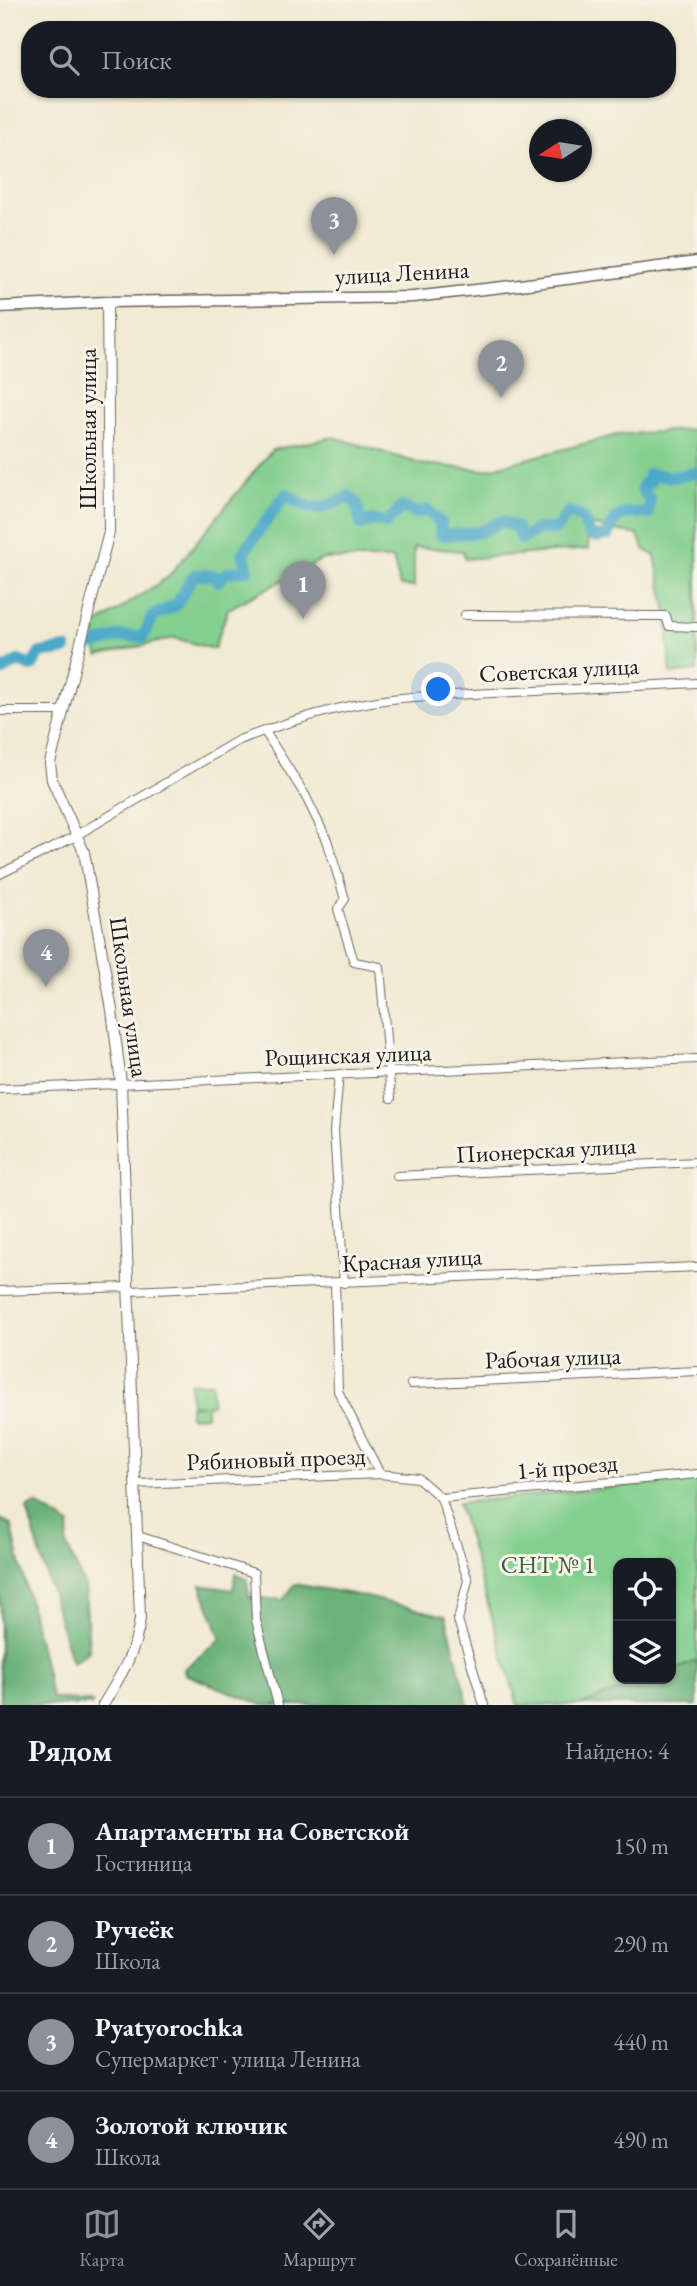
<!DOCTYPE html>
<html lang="ru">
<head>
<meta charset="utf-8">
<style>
	body { margin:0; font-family:"EB Garamond",serif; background:#242831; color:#f1f3f6 }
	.controls { position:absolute; right:21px; bottom:21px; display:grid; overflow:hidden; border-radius:14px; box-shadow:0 2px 5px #0004 }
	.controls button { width:63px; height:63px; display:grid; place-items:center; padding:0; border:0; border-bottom:2px solid #363941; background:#171b24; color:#f1f3f6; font:35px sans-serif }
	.compass { position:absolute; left:529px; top:119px; width:63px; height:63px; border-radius:50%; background:#171b24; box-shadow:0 2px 5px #0004; rotate:258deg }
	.you { position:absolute; left:439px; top:690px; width:24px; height:24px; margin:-18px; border:5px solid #fff; border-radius:50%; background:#1a73e8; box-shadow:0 0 0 10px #1a73e833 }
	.badge { display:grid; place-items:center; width:46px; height:46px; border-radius:50%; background:#8c9099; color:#fff; font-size:23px; font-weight:700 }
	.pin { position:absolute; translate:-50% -58px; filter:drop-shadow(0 2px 4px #0008) }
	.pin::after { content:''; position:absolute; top:37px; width:24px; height:21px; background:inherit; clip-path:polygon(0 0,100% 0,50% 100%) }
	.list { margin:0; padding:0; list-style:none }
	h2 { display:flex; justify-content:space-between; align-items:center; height:91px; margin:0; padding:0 28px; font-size:30px }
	h2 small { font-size:23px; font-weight:400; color:#9ea1a6 }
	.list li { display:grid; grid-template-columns:46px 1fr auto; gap:21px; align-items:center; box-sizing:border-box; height:98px; padding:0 28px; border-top:2px solid #363941 }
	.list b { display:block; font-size:26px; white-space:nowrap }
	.list p { margin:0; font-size:23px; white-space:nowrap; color:#9ea1a6 }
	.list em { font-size:23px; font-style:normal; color:#9ea1a6 }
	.icon { flex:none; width:38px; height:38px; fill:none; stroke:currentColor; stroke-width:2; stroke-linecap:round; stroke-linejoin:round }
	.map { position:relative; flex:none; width:697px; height:1705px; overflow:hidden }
	.search { position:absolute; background:#171b24; box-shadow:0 2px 5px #0004; left:21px; right:21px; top:21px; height:77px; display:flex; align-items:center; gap:18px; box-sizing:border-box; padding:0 24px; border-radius:28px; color:#9ea1a6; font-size:26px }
	.sheet { height:483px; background:#171b24 }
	nav { display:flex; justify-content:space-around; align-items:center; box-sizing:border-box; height:98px; border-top:2px solid #363941; background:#171b24; font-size:19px; color:#9ea1a6 }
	nav a { display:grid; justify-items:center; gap:4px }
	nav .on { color:#8c9099 }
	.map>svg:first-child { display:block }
	.green { fill:#83cf8e; stroke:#507655; stroke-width:2 }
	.forest { fill:#6ab279; stroke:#43674a; stroke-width:2 }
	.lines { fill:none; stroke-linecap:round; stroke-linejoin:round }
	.river { stroke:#48a7c7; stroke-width:12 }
	.minor-casing { stroke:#67645c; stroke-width:10 }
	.tertiary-casing { stroke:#67645c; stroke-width:12 }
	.secondary-casing { stroke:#67645c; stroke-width:13 }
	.minor { stroke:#fff; stroke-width:8 }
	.tertiary { stroke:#fff; stroke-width:10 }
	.secondary { stroke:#fff; stroke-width:10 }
	.labels { text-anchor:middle; stroke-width:6; stroke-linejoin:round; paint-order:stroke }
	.street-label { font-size:24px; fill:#1c1c1c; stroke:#f7f3e8 }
	.park-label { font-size:24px; fill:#405b44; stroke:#f7f3e8 }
</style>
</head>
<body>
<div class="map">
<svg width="697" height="1705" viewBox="0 0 697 1705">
	<rect width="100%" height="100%" fill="#f7f3e8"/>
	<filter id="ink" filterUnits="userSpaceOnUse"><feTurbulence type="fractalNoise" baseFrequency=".0143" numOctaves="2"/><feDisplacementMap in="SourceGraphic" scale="14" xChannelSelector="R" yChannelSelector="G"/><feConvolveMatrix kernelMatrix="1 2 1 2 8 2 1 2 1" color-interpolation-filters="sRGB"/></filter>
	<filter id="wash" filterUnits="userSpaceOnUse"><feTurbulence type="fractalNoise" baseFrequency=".00686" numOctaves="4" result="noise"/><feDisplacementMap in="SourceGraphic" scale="28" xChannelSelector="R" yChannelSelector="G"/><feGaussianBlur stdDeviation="1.57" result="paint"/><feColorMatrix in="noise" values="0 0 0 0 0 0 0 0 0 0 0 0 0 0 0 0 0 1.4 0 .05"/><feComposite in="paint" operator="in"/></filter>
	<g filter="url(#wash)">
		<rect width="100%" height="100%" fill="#f1ead3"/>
		<!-- green -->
		<g class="green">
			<path d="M697 429V671L671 674 666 607 655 556 644 549 638 535 586 524 589 549 465 559 463 551 414 547V587L400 586 393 559H323L228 609 214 649 175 638 98 656 95 626 168 577 272 450 334 437 421 464 485 470 617 435Z"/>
			<path d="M190 1383H212V1405H206V1416L190 1417V1406L203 1405 191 1404Z"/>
			<path d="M697 1479V1661L671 1671V1563H618V1679H649L581 1705H518L458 1503Z"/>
		</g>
		<!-- forest -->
		<g class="forest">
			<path d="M36 1504 70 1525 66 1544 85 1587 89 1651 72 1663 27 1509Z"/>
			<path d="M0 1519 11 1524 52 1698 93 1702 91 1705H0Z"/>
			<path d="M235 1574 247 1579 249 1597 283 1600 295 1584 358 1595 446 1616 468 1705H263L185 1674 184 1669 221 1639 201 1585 233 1590Z"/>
			<path d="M697 1661V1705H581L649 1679H671V1671Z"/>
		</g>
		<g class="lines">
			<!-- river -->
			<g class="river">
				<path d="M93 645 121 636 143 637 153 616 176 605 194 575H213L218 581 226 573 248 570 243 553 286 494C312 514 322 510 349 496L357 504 361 525 372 520 386 523 402 507 416 513 427 510 441 523 440 534 443 535 480 532 502 521 516 527 522 539 538 529H556L568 512 582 517 589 533 596 537 608 535C618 510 623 512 648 514L650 500 642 489 644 483 650 482 649 474 672 477 697 473"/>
				<path d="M0 666 2 671 18 661 32 666 40 653 66 649"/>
			</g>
		</g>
	</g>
	<g filter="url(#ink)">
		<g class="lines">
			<defs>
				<g id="minor">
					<path d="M465 615 666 616 669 626 697 627"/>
					<path d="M0 711H62"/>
					<path d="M264 730 305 795 327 840 345 899 338 909 354 962 380 967 391 1098"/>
					<path d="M0 874 70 839 237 741C293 719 352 701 412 697L697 683"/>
					<path d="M339 1074 334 1131 344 1283"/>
					<path d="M0 1089 697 1059"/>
					<path d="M397 1176 697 1162"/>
					<path d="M335 1283 338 1391 380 1474"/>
					<path d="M0 1291 129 1287"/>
					<path d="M130 1291 697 1267"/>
					<path d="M411 1384 697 1371"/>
					<path d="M136 1484 380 1474 418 1478 441 1498 468 1580 458 1620 484 1705"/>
					<path d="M441 1498 697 1474"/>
					<path d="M138 1536 254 1573 256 1620 278 1705"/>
				</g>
				<path id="tertiary" d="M103 1705C120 1677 136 1652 140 1619L121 1083 112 1010 84 852 52 780 50 763 109 532 107 302"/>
				<path id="secondary" d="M0 307 107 302 413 297 520 285 697 262"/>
			</defs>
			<!-- minor casing -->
			<use href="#minor" class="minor-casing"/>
			<!-- tertiary casing -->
			<use href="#tertiary" class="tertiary-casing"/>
			<!-- secondary casing -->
			<use href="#secondary" class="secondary-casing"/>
			<!-- minor -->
			<use href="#minor" class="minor"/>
			<!-- tertiary -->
			<use href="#tertiary" class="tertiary"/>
			<!-- secondary -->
			<use href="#secondary" class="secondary"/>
		</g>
	</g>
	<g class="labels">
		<!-- street labels -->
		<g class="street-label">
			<text transform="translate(402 273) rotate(-3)" y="8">улица Ленина</text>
			<text transform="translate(88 429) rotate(-90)" y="8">Школьная улица</text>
			<text transform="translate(559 670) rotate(-3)" y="8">Советская улица</text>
			<text transform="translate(129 997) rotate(82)" y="8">Школьная улица</text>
			<text transform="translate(348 1055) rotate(-2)" y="8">Рощинская улица</text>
			<text transform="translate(546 1150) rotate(-3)" y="8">Пионерская улица</text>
			<text transform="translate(412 1260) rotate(-3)" y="8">Красная улица</text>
			<text transform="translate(553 1358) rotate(-2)" y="8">Рабочая улица</text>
			<text transform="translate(276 1459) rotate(-2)" y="8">Рябиновый проезд</text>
			<text transform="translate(567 1467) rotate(-5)" y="8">1-й проезд</text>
		</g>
		<!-- park labels -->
		<g class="park-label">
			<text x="548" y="1573">СНТ № 1</text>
		</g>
	</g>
</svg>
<div class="controls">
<button><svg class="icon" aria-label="locate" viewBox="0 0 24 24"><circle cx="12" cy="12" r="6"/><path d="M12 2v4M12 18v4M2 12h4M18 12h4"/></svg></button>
<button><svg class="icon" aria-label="layers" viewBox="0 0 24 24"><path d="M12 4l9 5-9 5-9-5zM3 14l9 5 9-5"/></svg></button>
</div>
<svg class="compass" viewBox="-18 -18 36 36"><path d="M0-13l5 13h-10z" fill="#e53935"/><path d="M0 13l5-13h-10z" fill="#9ea1a6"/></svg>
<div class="you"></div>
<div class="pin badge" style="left:303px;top:619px">1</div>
<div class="pin badge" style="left:501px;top:398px">2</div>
<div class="pin badge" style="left:334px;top:255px">3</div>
<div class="pin badge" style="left:46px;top:987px">4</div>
<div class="search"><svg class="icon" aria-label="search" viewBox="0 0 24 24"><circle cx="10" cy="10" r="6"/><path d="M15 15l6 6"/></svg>Поиск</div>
</div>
<section class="sheet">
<h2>Рядом<small>Найдено: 4</small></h2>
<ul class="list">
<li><span class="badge">1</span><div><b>Апартаменты на Советской</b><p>Гостиница</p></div><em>150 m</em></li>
<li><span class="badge">2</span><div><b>Ручеёк</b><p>Школа</p></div><em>290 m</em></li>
<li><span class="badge">3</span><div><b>Pyatyorochka</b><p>Супермаркет · улица Ленина</p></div><em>440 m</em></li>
<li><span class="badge">4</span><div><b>Золотой ключик</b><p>Школа</p></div><em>490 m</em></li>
</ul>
</section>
<nav>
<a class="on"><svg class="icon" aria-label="map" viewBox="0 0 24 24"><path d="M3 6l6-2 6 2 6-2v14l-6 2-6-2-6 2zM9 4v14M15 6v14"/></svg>Карта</a>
<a><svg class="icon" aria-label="directions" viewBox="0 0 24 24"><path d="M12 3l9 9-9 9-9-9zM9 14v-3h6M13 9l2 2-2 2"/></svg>Маршрут</a>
<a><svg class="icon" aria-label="saved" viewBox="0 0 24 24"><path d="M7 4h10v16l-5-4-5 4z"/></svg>Сохранённые</a>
</nav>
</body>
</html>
